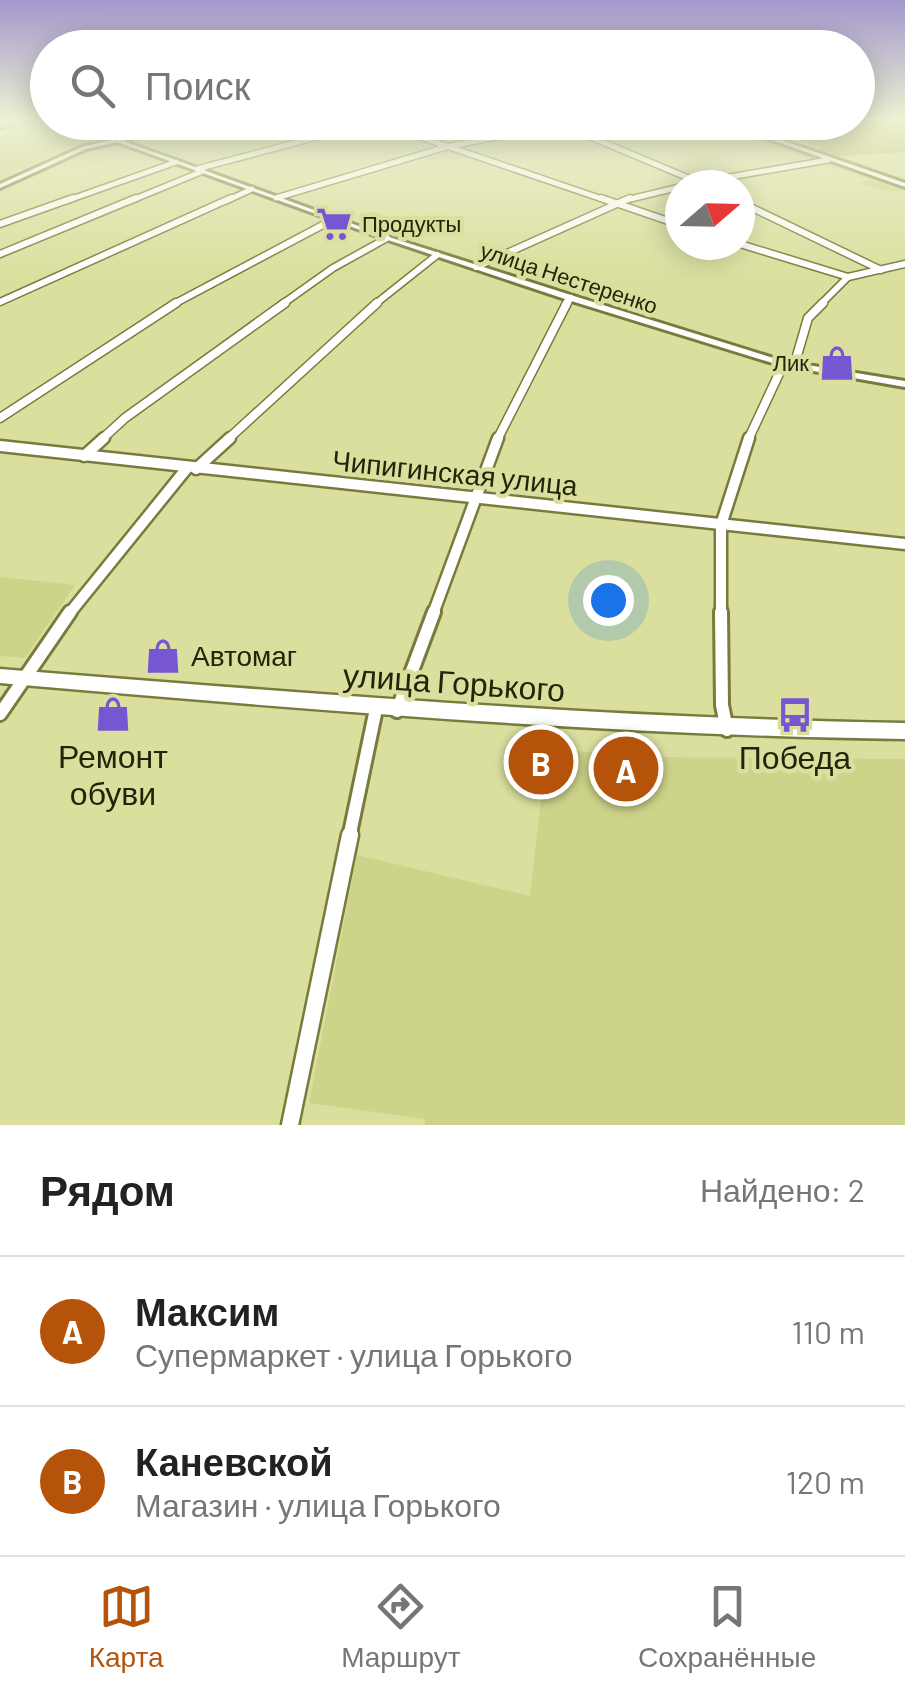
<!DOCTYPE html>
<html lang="ru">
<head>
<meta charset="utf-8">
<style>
	body { margin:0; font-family:Barlow,sans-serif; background:#f6f6f6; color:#222 }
	.compass { position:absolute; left:665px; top:170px; width:90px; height:90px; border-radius:50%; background:#fff; box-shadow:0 5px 25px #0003; rotate:70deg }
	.you { position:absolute; left:608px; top:600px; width:35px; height:35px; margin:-25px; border:8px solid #fff; border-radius:50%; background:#1a73e8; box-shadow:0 0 0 15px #1a73e833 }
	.badge { display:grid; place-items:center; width:65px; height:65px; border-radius:50%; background:#b45309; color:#fff; font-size:32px; font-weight:700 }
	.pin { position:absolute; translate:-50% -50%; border:5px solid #fff; box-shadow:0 2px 10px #0006 }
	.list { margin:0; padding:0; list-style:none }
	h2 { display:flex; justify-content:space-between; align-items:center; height:130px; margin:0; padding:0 40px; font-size:42px }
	h2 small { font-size:32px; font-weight:400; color:#767676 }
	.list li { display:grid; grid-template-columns:65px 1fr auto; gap:30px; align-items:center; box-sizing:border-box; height:150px; padding:0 40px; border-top:2px solid #e0e0e0 }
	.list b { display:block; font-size:38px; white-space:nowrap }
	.list p { margin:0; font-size:32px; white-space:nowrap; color:#767676 }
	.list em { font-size:32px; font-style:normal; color:#767676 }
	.icon { flex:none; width:55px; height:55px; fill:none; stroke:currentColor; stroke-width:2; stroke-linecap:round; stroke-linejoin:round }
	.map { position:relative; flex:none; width:905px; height:1125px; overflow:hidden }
	.search { position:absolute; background:#fff; box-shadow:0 5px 25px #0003; left:30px; right:30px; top:30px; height:110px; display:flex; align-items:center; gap:25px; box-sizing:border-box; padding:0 35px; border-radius:55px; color:#767676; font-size:38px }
	.sheet { height:430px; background:#fff }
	nav { display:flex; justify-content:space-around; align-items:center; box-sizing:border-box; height:140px; border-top:2px solid #e0e0e0; background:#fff; font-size:28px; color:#767676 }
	nav a { display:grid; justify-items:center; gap:5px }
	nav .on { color:#b45309 }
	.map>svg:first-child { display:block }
	.built { fill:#ced38a }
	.green { fill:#b9be5e }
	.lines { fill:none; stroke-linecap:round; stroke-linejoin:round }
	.minor-far5-casing { stroke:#787b3d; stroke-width:8 }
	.minor-far4-casing { stroke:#787b3d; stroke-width:9 }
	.minor-far3-casing { stroke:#787b3d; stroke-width:11 }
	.minor-far2-casing { stroke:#787b3d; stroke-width:15 }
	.minor-far1-casing { stroke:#787b3d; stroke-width:18 }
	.minor-casing { stroke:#787b3d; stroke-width:21 }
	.tertiary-casing { stroke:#787b3d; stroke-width:6 }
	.secondary-casing { stroke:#787b3d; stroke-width:5 }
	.minor-far5 { stroke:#fff; stroke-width:5 }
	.minor-far4 { stroke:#fff; stroke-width:6 }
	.minor-far3 { stroke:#fff; stroke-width:8 }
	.minor-far2 { stroke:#fff; stroke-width:10 }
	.minor-far1 { stroke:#fff; stroke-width:12 }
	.minor { stroke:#fff; stroke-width:16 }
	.tertiary { fill:#fff; fill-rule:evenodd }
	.secondary { fill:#fff; fill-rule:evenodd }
	.rail { stroke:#6d6f45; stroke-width:2.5; stroke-dasharray:6 4; stroke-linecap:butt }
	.labels { text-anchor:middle; stroke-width:9; stroke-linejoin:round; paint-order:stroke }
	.far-poi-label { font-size:22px; fill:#23240a; stroke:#dadf9e; text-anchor:start }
	.far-street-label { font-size:22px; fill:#23240a; stroke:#dadf9e }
	.street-label { font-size:28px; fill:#23240a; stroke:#dadf9e }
	.poi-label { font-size:28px; fill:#23240a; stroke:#dadf9e; text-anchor:start }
	.near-street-label { font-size:32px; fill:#23240a; stroke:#dadf9e }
	.near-poi-label { font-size:32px; fill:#23240a; stroke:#dadf9e }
</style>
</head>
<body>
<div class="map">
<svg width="905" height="1125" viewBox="0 0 905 1125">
	<rect width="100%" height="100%" fill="#dadf9e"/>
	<!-- built -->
	<g class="built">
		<path d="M121 122 182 123 118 133 120 136 57 151 0 179V136L75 123Z"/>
		<path d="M705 123H718L905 189 894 193 862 184 858 183 870 180Z"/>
		<path d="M0 577 75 585 25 658 0 656Z"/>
		<path d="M525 746 642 757 905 759V1125H425V1119L309 1103 357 855 530 896 543 783 524 781Z"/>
	</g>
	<!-- green -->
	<path class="green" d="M858 118H905V152L827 157 809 151 821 148 779 130 770 132 775 129 759 123 858 122Z"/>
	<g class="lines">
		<defs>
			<g id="minor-far5">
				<path d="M376 122 608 201"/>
				<path d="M562 125 705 185"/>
				<path d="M197 169 373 122"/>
				<path d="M701 182 828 160"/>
				<path d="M276 198 446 147 571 122"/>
				<path d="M66 201 176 162"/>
				<path d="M130 201 203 171"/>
				<path d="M226 201 252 189"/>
				<path d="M622 201 680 187"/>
			</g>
			<g id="minor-far4">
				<path d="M601 198 680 225"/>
				<path d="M740 202 881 270"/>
				<path d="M0 224 73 198"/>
				<path d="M740 244 848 277"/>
				<path d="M0 254 136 198"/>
				<path d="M476 267 630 198"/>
				<path d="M0 302 231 198"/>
				<path d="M172 305 334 219"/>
				<path d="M281 305 333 268 387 238"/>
				<path d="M374 305 437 255"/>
				<path d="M565 305 571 298"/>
				<path d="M820 305 848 277 905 264"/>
			</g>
			<g id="minor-far3">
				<path d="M794 366 808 318 823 303"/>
				<path d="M0 418 176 303"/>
				<path d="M101 440 125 418 285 303"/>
				<path d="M227 440 377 303"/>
				<path d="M497 440 567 303"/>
				<path d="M748 440 784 363"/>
			</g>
			<g id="minor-far2">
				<path d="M0 446 905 544"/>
				<path d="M84 456 104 438"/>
				<path d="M196 469 230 438"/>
				<path d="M69 614 187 468"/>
				<path d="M433 614 498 438"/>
				<path d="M721 614V525L749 438"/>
			</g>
			<g id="minor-far1">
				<path d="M721 612 722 705 727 730"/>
				<path d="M397 711 434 612"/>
				<path d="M0 714 70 612"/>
				<path d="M349 838 376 709"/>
			</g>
			<path id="minor" d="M290 1125 350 835"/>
			<g id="tertiary">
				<path d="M188 122H199L123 141 389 237 574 296 783 361 905 381V387L779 365 568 300 385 239 117 142 86 149 0 188V184L82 147Z"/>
				<path d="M729 122 905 183V187L721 122Z"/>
			</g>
			<path id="secondary" d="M0 669C301 693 602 718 905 723V739C602 735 301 709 0 683Z"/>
		</defs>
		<!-- minor-far5 casing -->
		<use href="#minor-far5" class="minor-far5-casing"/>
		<!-- minor-far4 casing -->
		<use href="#minor-far4" class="minor-far4-casing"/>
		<!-- minor-far3 casing -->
		<use href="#minor-far3" class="minor-far3-casing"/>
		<!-- minor-far2 casing -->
		<use href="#minor-far2" class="minor-far2-casing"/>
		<!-- minor-far1 casing -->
		<use href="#minor-far1" class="minor-far1-casing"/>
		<!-- minor casing -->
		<use href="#minor" class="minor-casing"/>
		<!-- tertiary casing -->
		<use href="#tertiary" class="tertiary-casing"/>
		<!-- secondary casing -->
		<use href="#secondary" class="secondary-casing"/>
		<!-- minor-far5 -->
		<use href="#minor-far5" class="minor-far5"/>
		<!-- minor-far4 -->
		<use href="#minor-far4" class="minor-far4"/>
		<!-- minor-far3 -->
		<use href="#minor-far3" class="minor-far3"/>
		<!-- minor-far2 -->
		<use href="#minor-far2" class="minor-far2"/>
		<!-- minor-far1 -->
		<use href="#minor-far1" class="minor-far1"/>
		<!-- minor -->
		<use href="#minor" class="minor"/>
		<!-- tertiary -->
		<use href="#tertiary" class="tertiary"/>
		<!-- secondary -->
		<use href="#secondary" class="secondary"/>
		<!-- rail -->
		<path class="rail" d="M0 129 48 120"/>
	</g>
	<!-- sky -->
	<linearGradient id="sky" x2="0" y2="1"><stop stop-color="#a397cc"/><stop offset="0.43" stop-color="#eef1d3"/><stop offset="1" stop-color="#eef1d3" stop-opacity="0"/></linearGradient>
	<rect width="905" height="276" fill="url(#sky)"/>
	<!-- icons -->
	<defs>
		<symbol id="supermarket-bare" viewBox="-9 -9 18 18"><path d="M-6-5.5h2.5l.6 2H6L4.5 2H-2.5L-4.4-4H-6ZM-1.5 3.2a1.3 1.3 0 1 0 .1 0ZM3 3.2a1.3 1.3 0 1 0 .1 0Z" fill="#7757d1" stroke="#dadf9e" stroke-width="2.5" paint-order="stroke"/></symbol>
		<symbol id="shop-bare" viewBox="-9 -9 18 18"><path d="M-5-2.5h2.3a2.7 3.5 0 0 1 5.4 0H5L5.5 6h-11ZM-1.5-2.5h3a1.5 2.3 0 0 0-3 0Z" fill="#7757d1" stroke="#dadf9e" stroke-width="2.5" paint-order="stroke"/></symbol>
		<symbol id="bus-bare" viewBox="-9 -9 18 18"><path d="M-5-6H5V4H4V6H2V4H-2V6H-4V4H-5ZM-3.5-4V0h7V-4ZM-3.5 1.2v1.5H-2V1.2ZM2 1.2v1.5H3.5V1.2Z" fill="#7757d1" stroke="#dadf9e" stroke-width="2.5" paint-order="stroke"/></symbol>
	</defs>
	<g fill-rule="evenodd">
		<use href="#supermarket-bare" x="309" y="199" width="50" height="50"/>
		<use href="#shop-bare" x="812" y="338" width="50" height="50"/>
		<use href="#shop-bare" x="138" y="631" width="50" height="50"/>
		<use href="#shop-bare" x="88" y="689" width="50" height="50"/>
		<use href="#bus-bare" x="770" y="690" width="50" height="50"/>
	</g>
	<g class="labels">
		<!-- far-poi labels -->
		<g class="far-poi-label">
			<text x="362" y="232">Продукты</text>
			<text x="809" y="371" text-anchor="end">Лик</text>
		</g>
		<!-- far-street labels -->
		<g class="far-street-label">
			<text transform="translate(569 278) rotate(18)" y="8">улица Нестеренко</text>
		</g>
		<!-- street labels -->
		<g class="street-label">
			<text transform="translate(455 473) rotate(6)" y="10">Чипигинская улица</text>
		</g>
		<!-- poi labels -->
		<g class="poi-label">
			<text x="191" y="666">Автомаг</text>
		</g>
		<!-- near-street labels -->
		<g class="near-street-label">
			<text transform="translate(454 683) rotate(4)" y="11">улица Горького</text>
		</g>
		<!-- near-poi labels -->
		<g class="near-poi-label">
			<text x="113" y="768">Ремонт<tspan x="113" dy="37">обуви</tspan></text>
			<text x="795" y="769">Победа</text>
		</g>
	</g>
</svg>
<svg class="compass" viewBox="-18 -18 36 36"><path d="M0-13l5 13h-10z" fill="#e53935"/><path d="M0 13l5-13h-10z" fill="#767676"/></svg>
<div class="you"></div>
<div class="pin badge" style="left:626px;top:769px">A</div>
<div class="pin badge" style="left:541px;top:762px">B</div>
<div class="search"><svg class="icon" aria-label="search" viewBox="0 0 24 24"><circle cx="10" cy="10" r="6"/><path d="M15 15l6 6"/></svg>Поиск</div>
</div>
<section class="sheet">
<h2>Рядом<small>Найдено: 2</small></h2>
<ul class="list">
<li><span class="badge">A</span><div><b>Максим</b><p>Супермаркет · улица Горького</p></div><em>110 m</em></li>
<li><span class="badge">B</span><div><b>Каневской</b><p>Магазин · улица Горького</p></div><em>120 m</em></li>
</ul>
</section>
<nav>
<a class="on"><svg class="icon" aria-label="map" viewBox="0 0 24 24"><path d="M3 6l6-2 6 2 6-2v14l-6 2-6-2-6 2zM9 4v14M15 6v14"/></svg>Карта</a>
<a><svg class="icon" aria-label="directions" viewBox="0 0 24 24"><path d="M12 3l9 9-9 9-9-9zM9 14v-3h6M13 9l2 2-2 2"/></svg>Маршрут</a>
<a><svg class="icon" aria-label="saved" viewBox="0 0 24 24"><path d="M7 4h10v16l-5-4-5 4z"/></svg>Сохранённые</a>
</nav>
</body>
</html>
